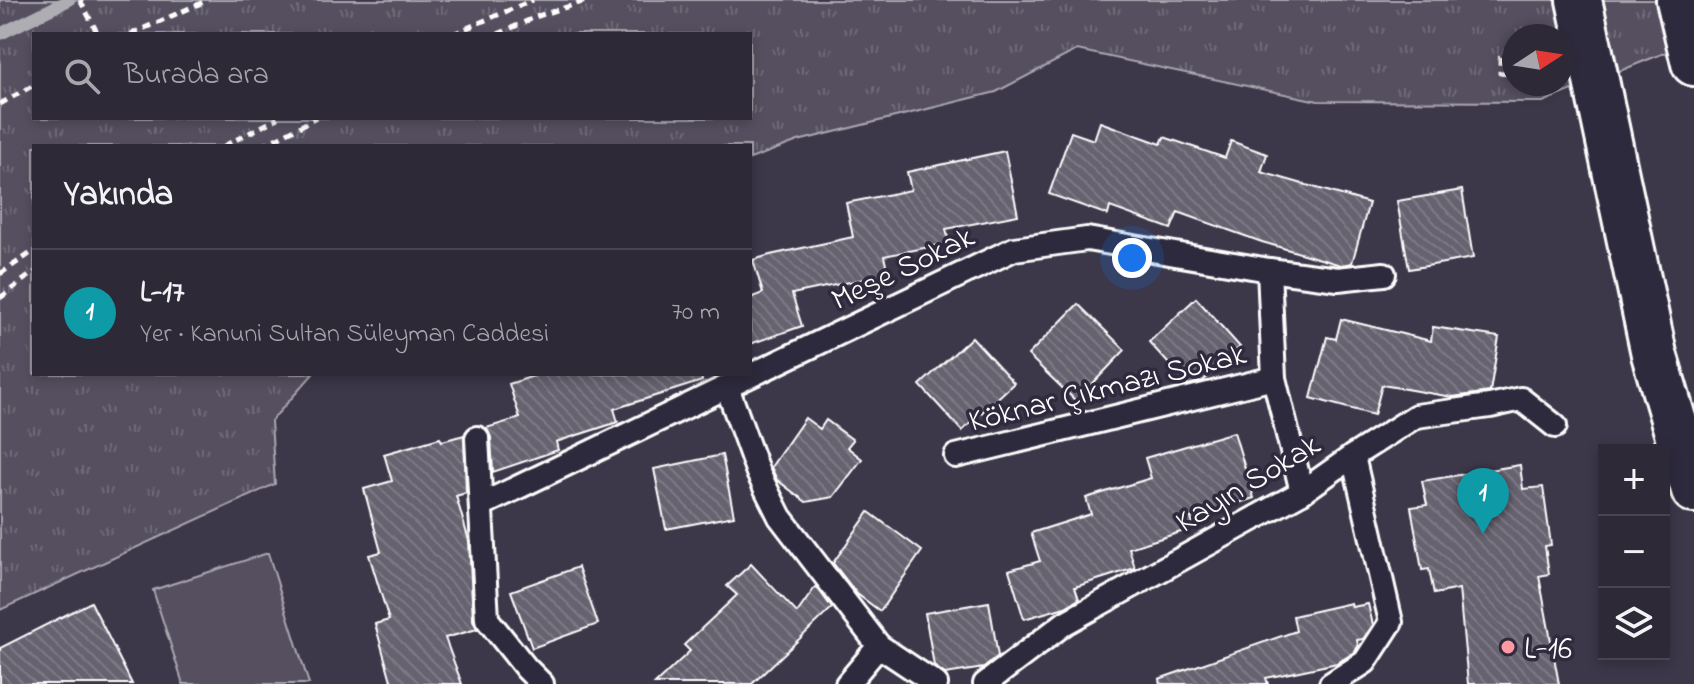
<!DOCTYPE html>
<html lang="tr">
<head>
<meta charset="utf-8">
<style>
	body { margin:0; font-family:"Indie Flower",sans-serif; background:#393542; color:#f1f3f6 }
	.controls { position:absolute; right:24px; bottom:24px; display:grid; overflow:hidden; border-radius:0px; box-shadow:0 4px 12px #0003 }
	.controls button { width:72px; height:72px; display:grid; place-items:center; padding:0; border:0; border-bottom:2px solid #484552; background:#2d2937; color:#f1f3f6; font:40px sans-serif }
	.compass { position:absolute; left:1502px; top:24px; width:72px; height:72px; border-radius:50%; background:#2d2937; box-shadow:0 4px 12px #0003; rotate:78deg }
	.you { position:absolute; left:1132px; top:258px; width:28px; height:28px; margin:-20px; border:6px solid #fff; border-radius:50%; background:#1a73e8; box-shadow:0 0 0 12px #1a73e833 }
	.badge { display:grid; place-items:center; width:52px; height:52px; border-radius:50%; background:#ff9aa2; color:#fff; font-size:26px; font-weight:700 }
	.pin { position:absolute; translate:-50% -66px; filter:drop-shadow(0 2px 4px #0008) }
	.pin::after { content:''; position:absolute; top:42px; width:28px; height:24px; background:inherit; clip-path:polygon(0 0,100% 0,50% 100%) }
	.list { margin:0; padding:0; list-style:none }
	h2 { display:flex; justify-content:space-between; align-items:center; height:104px; margin:0; padding:0 32px; font-size:34px }
	h2 small { font-size:26px; font-weight:400; color:#a7a6ad }
	.list li { display:grid; grid-template-columns:52px 1fr auto; gap:24px; align-items:center; box-sizing:border-box; height:128px; padding:0 32px; border-top:2px solid #484552 }
	.list b { display:block; font-size:30px; white-space:nowrap }
	.list p { margin:0; font-size:26px; white-space:nowrap; color:#a7a6ad }
	.list em { font-size:26px; font-style:normal; color:#a7a6ad }
	.icon { flex:none; width:44px; height:44px; fill:none; stroke:currentColor; stroke-width:2; stroke-linecap:round; stroke-linejoin:round }
	.map { position:relative; flex:none; width:1694px; height:684px; overflow:hidden }
	.search { position:absolute; background:#2d2937; box-shadow:0 4px 12px #0003; left:32px; top:32px; width:720px; height:88px; display:flex; align-items:center; gap:20px; box-sizing:border-box; padding:0 28px; border-radius:0px; color:#a7a6ad; font-size:30px }
	.panel { position:absolute; background:#2d2937; box-shadow:0 4px 12px #0003; left:32px; top:144px; width:720px; height:232px; border-radius:0px }
	.map>svg:first-child { display:block }
	.grass { fill:url(#grass-tufts); stroke:#aaa8b0; stroke-width:2; fill-rule:evenodd }
	.pitch { fill:#555060; stroke:#aaa8b0; stroke-width:2 }
	.lines { fill:none; stroke-linecap:round; stroke-linejoin:round }
	.stream { stroke:#afadb4; stroke-width:12 }
	.building { fill:url(#building-back-hatch); stroke:#fff; stroke-width:2 }
	.lane-casing { stroke:#fff; stroke-width:28 }
	.primary-casing { stroke:#fff; stroke-width:50 }
	.path { stroke:#fff; stroke-width:5; stroke-dasharray:8 6; stroke-linecap:butt }
	.lane { stroke:#2f2a3d; stroke-width:22 }
	.primary { stroke:#2f2a3d; stroke-width:44 }
	.poi-dot { fill:#ff9aa2; stroke:#2f2a3d; stroke-width:3 }
	.labels { text-anchor:middle; stroke-width:7; stroke-linejoin:round; paint-order:stroke }
	.street-label { font-size:32px; fill:#fff; stroke:#2f2a3d }
	.poi-label { font-size:32px; fill:#fff; stroke:#2f2a3d; text-anchor:start }
</style>
</head>
<body>
<div class="map">
<svg width="1694" height="684" viewBox="0 0 1694 684">
	<defs>
		<pattern id="grass-tufts" width="24" height="20" patternUnits="userSpaceOnUse" patternTransform="scale(2)"><rect width="24" height="20" fill="#555060"/><path d="M3 7l-1-3M5 7V3M7 7l1-3M15 17l-1-3M17 17v-4M19 17l1-3" fill="none" stroke="#6e6a78"/></pattern>
		<pattern id="building-back-hatch" width="6" height="6" patternUnits="userSpaceOnUse" patternTransform="scale(2)"><rect width="6" height="6" fill="#666270"/><path d="M-1 5l2 2M0 0l6 6M5-1l2 2" fill="none" stroke="#7d7a85"/></pattern>
	</defs>
	<rect width="100%" height="100%" fill="#3c3749"/>
	<filter id="ink" filterUnits="userSpaceOnUse"><feTurbulence type="fractalNoise" baseFrequency=".0125" numOctaves="2"/><feDisplacementMap in="SourceGraphic" scale="16" xChannelSelector="R" yChannelSelector="G"/><feConvolveMatrix kernelMatrix="1 2 1 2 8 2 1 2 1" color-interpolation-filters="sRGB"/></filter>
	<g filter="url(#ink)">
		<!-- grass -->
		<path class="grass" d="M0 0H1694V41L1543 102 1318 101 1077 50 996 92 798 141 750 159V146H34V374H313L271 421 275 484 0 610ZM34 34H750V118H34ZM1514 36H1562V84H1514Z"/>
		<!-- pitch -->
		<path class="pitch" d="M268 553 309 684H183L153 590Z"/>
		<g class="lines">
			<!-- stream -->
			<path class="stream" d="M0 34 69 0"/>
		</g>
		<!-- building -->
		<g class="building">
			<path d="M1100 122 1161 144 1164 137 1225 158 1231 141 1267 154 1261 172 1369 203 1352 263 1341 265 1262 242 1178 212 1171 229 1110 207 1108 215 1049 194 1071 132 1094 140Z"/>
			<path d="M1005 151 1018 215 946 229 949 243 884 256 888 274 792 294 802 326 750 344V298L763 293 753 260 770 255 853 237 846 203 911 190 907 172Z"/>
			<path d="M1462 190 1473 258 1409 269 1397 201Z"/>
			<path d="M1196 298 1240 347 1203 381 1188 385 1149 342Z"/>
			<path d="M1078 304 1125 350 1076 401 1028 355Z"/>
			<path d="M1341 319 1431 341 1433 327 1499 337 1490 392 1452 397 1382 385 1374 415 1311 398 1327 337 1336 339Z"/>
			<path d="M972 337 1014 383 962 431 920 385Z"/>
			<path d="M540 374H701L702 381 614 409 618 422 556 442 558 450 493 472 491 437 486 428 520 418 509 384Z"/>
			<path d="M805 418 820 429 826 420 853 440 847 447 862 459 833 497 806 502 777 480 771 467Z"/>
			<path d="M1234 432 1254 498 1191 518 1194 528 1129 548 1135 568 1075 587 1079 599 1065 607 1024 619 1009 570 1040 561 1031 533 1091 514 1086 498 1151 478 1145 458Z"/>
			<path d="M464 435 466 493 456 496 469 541 473 620 477 629 445 638 462 684H392L375 624 389 620 369 555 381 552 364 489 392 481 384 454 440 438 442 441Z"/>
			<path d="M722 455 734 516 666 529 654 469Z"/>
			<path d="M1520 465 1523 489 1543 487 1551 545 1545 546 1549 574 1539 576 1559 684H1468L1459 589 1434 594 1429 569 1422 570 1411 507 1427 505 1422 481Z"/>
			<path d="M869 512 922 551 880 611 857 594 833 563Z"/>
			<path d="M751 564 797 613 816 586 832 608 752 684H655L690 651 684 645 737 595 727 586Z"/>
			<path d="M578 567 598 624 532 648 511 591Z"/>
			<path d="M91 602 132 684H0V648Z"/>
			<path d="M989 602 998 656 984 668 945 674 934 666 925 613Z"/>
			<path d="M1351 603 1352 607 1368 604 1373 625 1363 639 1357 640 1358 646 1355 652 1337 663 1266 678 1268 684H1160L1159 679 1296 631 1293 616Z"/>
		</g>
		<g class="lines">
			<defs>
				<g id="lane">
					<path d="M1269 270 1274 378 1302 492"/>
					<path d="M727 387 758 473 780 517 879 646 936 684"/>
					<path d="M477 438 487 619 526 668 542 684"/>
					<path d="M956 456 1274 378"/>
					<path d="M481 505 1014 249 1087 239 1269 270 1338 279 1384 274"/>
					<path d="M847 684 879 646"/>
					<path d="M985 684 1065 623 1302 492 1353 456 1416 416 1490 406 1521 399 1555 426"/>
					<path d="M1331 684 1365 662 1391 622 1353 456"/>
				</g>
				<g id="primary">
					<path d="M1579 0 1654 354 1694 490"/>
					<path d="M1679 0 1694 63"/>
				</g>
			</defs>
			<!-- lane casing -->
			<use href="#lane" class="lane-casing"/>
			<!-- primary casing -->
			<use href="#primary" class="primary-casing"/>
			<!-- path -->
			<g class="path">
				<path d="M80 0 98 34"/>
				<path d="M131 34 208 0"/>
				<path d="M453 34 533 0"/>
				<path d="M498 34 538 16 589 0"/>
				<path d="M1514 55 1500 57V73L1514 72"/>
				<path d="M0 104 34 85"/>
				<path d="M224 146 278 118"/>
				<path d="M262 146 316 118"/>
				<path d="M0 274 34 251"/>
				<path d="M0 298 34 272"/>
			</g>
			<!-- lane -->
			<use href="#lane" class="lane"/>
			<!-- primary -->
			<use href="#primary" class="primary"/>
		</g>
	</g>
	<!-- markers -->
	<circle class="poi-dot" cx="1508" cy="647" r="8"/>
	<g class="labels">
		<!-- street labels -->
		<g class="street-label">
			<text transform="translate(902 267) rotate(-26)" y="11">Meşe Sokak</text>
			<text transform="translate(1107 386) rotate(-14)" y="11">Köknar Çıkmazı Sokak</text>
			<text transform="translate(1247 482) rotate(-31)" y="11">Kayın Sokak</text>
		</g>
		<!-- poi labels -->
		<g class="poi-label">
			<text x="1524" y="658">L-16</text>
		</g>
	</g>
</svg>
<div class="controls">
<button>+</button>
<button>−</button>
<button><svg class="icon" aria-label="layers" viewBox="0 0 24 24"><path d="M12 4l9 5-9 5-9-5zM3 14l9 5 9-5"/></svg></button>
</div>
<svg class="compass" viewBox="-18 -18 36 36"><path d="M0-13l5 13h-10z" fill="#e53935"/><path d="M0 13l5-13h-10z" fill="#a7a6ad"/></svg>
<div class="you"></div>
<div class="pin badge" style="left:1483px;top:534px;background:#0f9aa8">1</div>
<div class="search"><svg class="icon" aria-label="search" viewBox="0 0 24 24"><circle cx="10" cy="10" r="6"/><path d="M15 15l6 6"/></svg>Burada ara</div>
<section class="panel">
<h2>Yakında<small></small></h2>
<ul class="list">
<li><span class="badge" style="background:#0f9aa8">1</span><div><b>L-17</b><p>Yer · Kanuni Sultan Süleyman Caddesi</p></div><em>70 m</em></li>
</ul>
</section>
</div>
</body>
</html>
